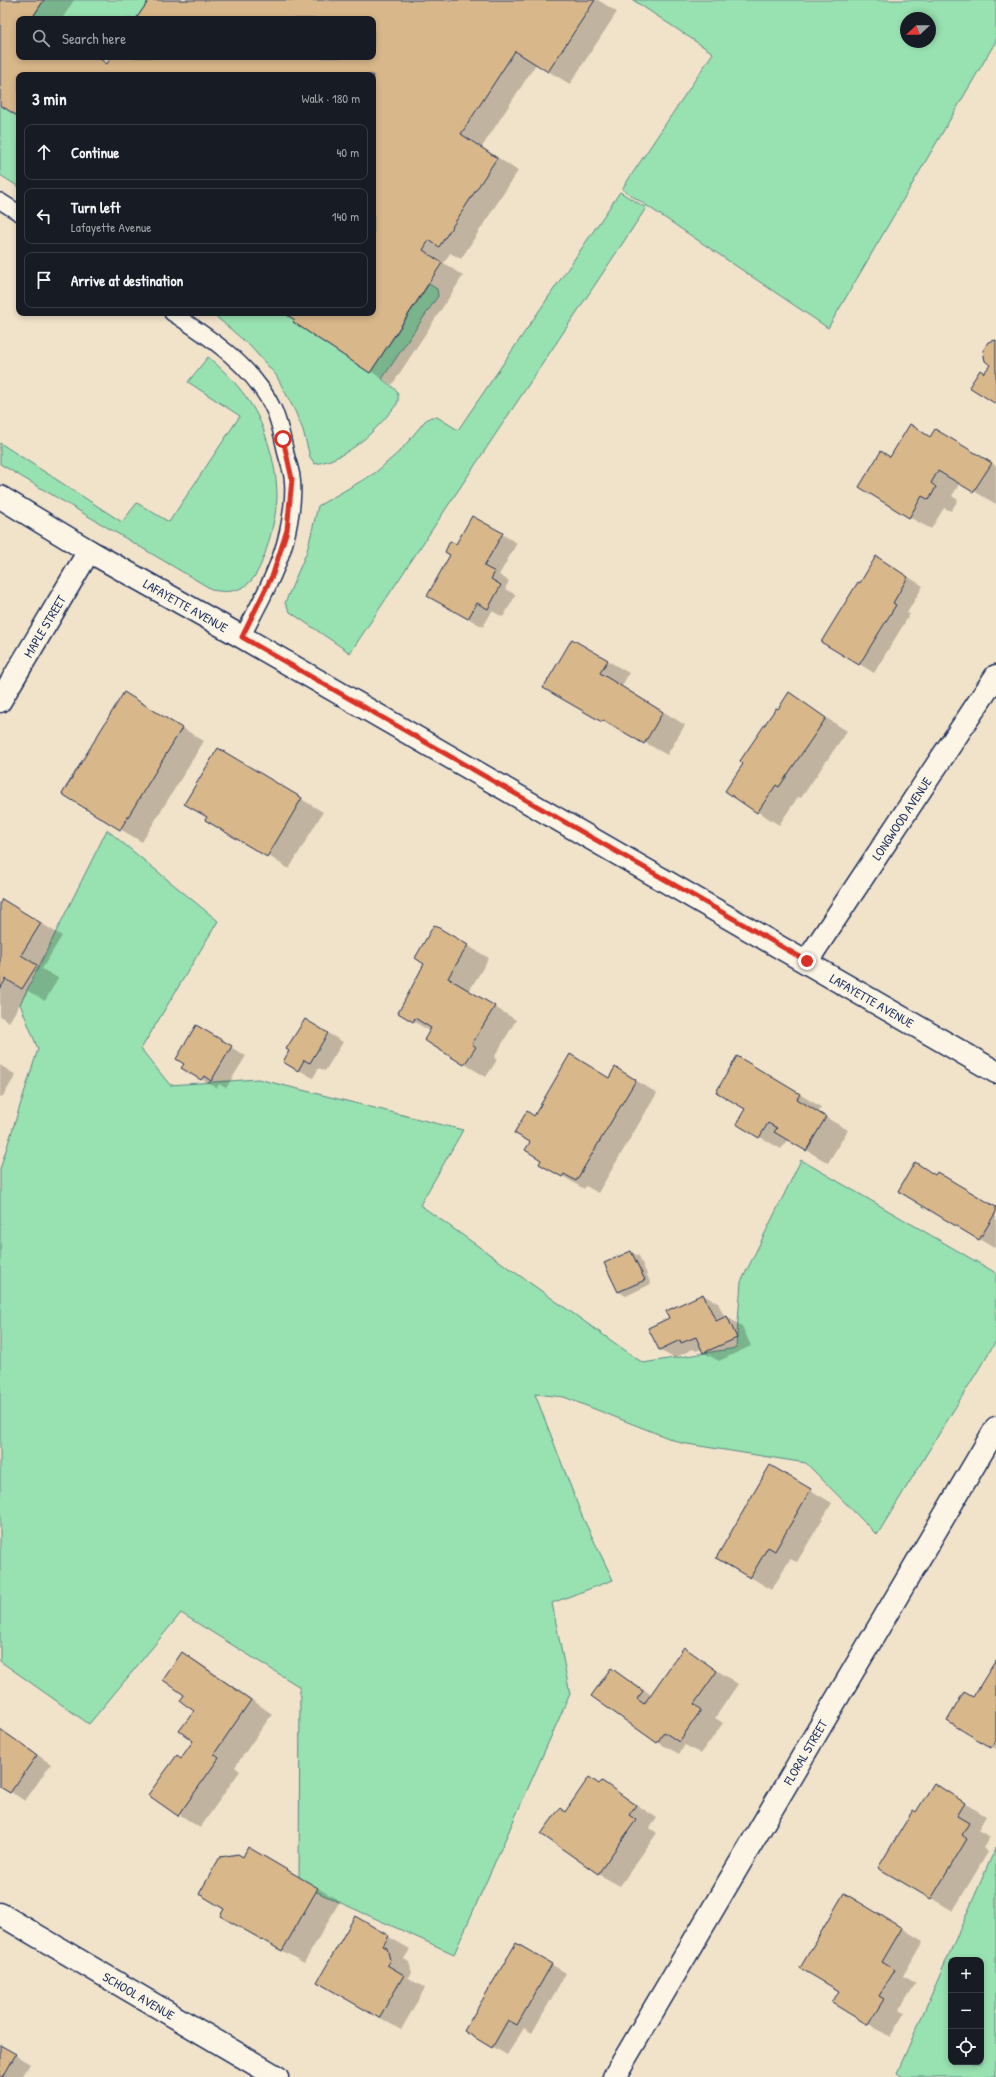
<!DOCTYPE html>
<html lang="en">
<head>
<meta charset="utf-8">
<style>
	body { margin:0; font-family:"Patrick Hand",sans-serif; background:#242831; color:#f1f3f6 }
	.controls { position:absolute; right:12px; bottom:12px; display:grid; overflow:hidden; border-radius:8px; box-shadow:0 2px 6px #0003 }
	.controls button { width:36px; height:36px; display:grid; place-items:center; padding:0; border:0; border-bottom:1px solid #363941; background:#171b24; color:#f1f3f6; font:20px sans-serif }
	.compass { position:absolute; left:900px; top:12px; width:36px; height:36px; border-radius:50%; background:#171b24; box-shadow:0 2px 6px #0003; rotate:248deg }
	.stop { position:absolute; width:12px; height:12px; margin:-9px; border:3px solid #d93025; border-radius:50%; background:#fff }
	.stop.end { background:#d93025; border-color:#fff; box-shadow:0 1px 4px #0008 }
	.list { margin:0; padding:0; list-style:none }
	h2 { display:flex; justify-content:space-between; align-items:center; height:52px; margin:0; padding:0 16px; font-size:17px }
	h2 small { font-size:13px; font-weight:400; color:#9ea1a6 }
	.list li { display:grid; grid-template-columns:26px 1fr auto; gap:12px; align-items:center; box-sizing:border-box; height:56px; margin:0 8px 8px; padding:0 8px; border:1px solid #363941; border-radius:8px }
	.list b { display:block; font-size:15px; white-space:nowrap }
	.list p { margin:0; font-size:13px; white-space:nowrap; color:#9ea1a6 }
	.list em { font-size:13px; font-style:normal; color:#9ea1a6 }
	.icon { flex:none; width:22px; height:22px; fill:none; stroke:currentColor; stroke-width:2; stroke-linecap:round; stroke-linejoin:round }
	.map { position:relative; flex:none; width:996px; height:2077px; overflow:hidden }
	.search { position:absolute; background:#171b24; box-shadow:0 2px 6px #0003; left:16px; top:16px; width:360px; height:44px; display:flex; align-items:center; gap:10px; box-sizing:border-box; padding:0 14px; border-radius:8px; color:#9ea1a6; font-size:15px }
	.panel { position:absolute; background:#171b24; box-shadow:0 2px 6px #0003; left:16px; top:72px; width:360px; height:244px; border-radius:8px }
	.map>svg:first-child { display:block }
	.green { fill:#98e1b0; stroke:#5a8887; fill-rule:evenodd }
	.shadow { fill:#0003 }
	.building { fill:#d8b78a; stroke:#1b2f5e }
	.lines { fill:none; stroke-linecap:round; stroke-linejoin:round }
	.lane-casing { stroke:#1b2f5e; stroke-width:18 }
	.street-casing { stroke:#1b2f5e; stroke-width:25 }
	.secondary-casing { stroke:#1b2f5e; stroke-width:25 }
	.lane { stroke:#fcf5e5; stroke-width:15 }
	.street { stroke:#fcf5e5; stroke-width:22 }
	.secondary { stroke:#fcf5e5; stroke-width:22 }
	.route { stroke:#d93025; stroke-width:5 }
	.labels { text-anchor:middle; stroke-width:3; stroke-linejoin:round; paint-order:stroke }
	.street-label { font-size:13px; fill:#1b2f5e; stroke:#fcf5e5 }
</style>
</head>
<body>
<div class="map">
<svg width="996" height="2077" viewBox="0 0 996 2077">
	<rect width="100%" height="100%" fill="#f1e2ca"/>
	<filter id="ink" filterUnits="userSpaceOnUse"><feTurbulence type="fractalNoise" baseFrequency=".025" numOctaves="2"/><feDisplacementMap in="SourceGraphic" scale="8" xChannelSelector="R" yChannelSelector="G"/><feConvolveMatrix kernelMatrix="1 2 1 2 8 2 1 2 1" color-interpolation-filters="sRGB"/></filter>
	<g filter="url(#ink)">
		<!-- green -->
		<g class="green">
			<path d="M44 0H149L136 19H40L34 15Z"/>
			<path d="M633 0H996V41L828 328 622 189 713 53ZM906 18H930V42H906Z"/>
			<path d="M0 105 19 117V187L0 175Z"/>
			<path d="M620 192 646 208 350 653 290 612 285 603 307 551 318 506 375 473 401 450 425 421 431 417H437L458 430Z"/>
			<path d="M429 284 437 289 438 296 382 379C391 386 402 391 397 404 377 429 349 459 315 464L310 457 303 430 295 411 276 375 250 346 212 313H284L295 320 293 322 370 373Z"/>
			<path d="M208 357C233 378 255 403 265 434 272 454 277 475 277 496 277 516 264 569 250 582 240 592 225 593 213 590L0 464V443L122 522 137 503 169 522 240 416 188 382Z"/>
			<path d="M107 830 218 921 141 1049 170 1085 258 1079 463 1130 420 1205 643 1363 736 1348 741 1282 801 1160 996 1273V1341L877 1535 806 1463 681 1443 564 1397 535 1394 582 1516 613 1580 552 1603 570 1694 454 1954 299 1884 300 1687 181 1613 89 1724 0 1661V1169L38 1049 20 1004Z"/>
			<path d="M996 1847V2077H903L897 2073ZM951 1960H981V2062H951Z"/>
		</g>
		<!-- shadow -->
		<g class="shadow">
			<path d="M0 0H74L62 19H19V57H98L108 64 112 57H373V19H137L150 0H598L617 12 570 84 536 64 482 147 518 171 461 259 450 253 444 263 463 276 392 385 294 322 296 320 286 313H373V75H19V116L0 103Z"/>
			<path d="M931 438 957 443 996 466V504L960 483 952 496 958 500 951 511 944 508 931 529 909 517Z"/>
			<path d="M472 517 517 543 499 575 509 581 505 589 516 595 503 617 492 611 483 627 428 595Z"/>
			<path d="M891 566 923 586 907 613 910 614 874 673 823 642 860 585Z"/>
			<path d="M572 640 629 673 622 686 685 725 667 755 626 732 624 734 545 687Z"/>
			<path d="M124 693 204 741 142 842 120 829Z"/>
			<path d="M789 694 847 731 801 798 798 797 779 825 726 791Z"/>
			<path d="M240 762 323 812 289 869 208 817Z"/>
			<path d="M0 905 24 913 62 936 42 969 58 978 45 1001 28 991 9 1022 0 1016Z"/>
			<path d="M456 939 489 958 469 991 516 1020 494 1058 497 1060 486 1077 425 1040 430 1031 399 1013Z"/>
			<path d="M305 1020 343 1042 325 1071 319 1068 313 1078 285 1062Z"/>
			<path d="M196 1027 246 1056 226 1088 219 1084 217 1088 183 1068Z"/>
			<path d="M0 1065 16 1075 3 1096 0 1097Z"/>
			<path d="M615 1068 657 1093 598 1193 586 1186 584 1189 541 1163 543 1160 531 1142 534 1117 610 1078Z"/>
			<path d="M759 1070 821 1107 818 1113 848 1130 828 1163 788 1139 781 1149 737 1124 746 1108Z"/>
			<path d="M936 1176 996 1208V1245L994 1248 899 1191Z"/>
			<path d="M631 1252 639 1256 651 1284 626 1296 619 1292Z"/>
			<path d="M703 1295 718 1303 725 1318 727 1317 742 1326 751 1346 719 1361 704 1353 702 1349 696 1351 693 1349 674 1358 659 1350 670 1319Z"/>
			<path d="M792 1479 832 1503 797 1562 790 1559 772 1590 750 1577Z"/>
			<path d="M684 1649 738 1684 715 1718 723 1723 701 1754 685 1745 679 1754 657 1742 611 1669 652 1695Z"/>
			<path d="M183 1653 204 1666 272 1714 235 1767 240 1771 200 1828 150 1795 182 1759 194 1741 195 1710 186 1695Z"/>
			<path d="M996 1662V1749L948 1721 974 1698Z"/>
			<path d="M0 1729 51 1764 25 1801 0 1785Z"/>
			<path d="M602 1782 657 1818 650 1828 657 1833 620 1886 598 1874 542 1834 560 1809 566 1813Z"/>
			<path d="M934 1785 986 1816 978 1830 990 1837 983 1848 988 1852 953 1911 931 1898 917 1814Z"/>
			<path d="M248 1848 340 1901 304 1963 221 1916Z"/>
			<path d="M866 1907 923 1941 903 1976 916 1983 900 2009 905 2012 890 2037 833 2002 840 1991Z"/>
			<path d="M377 1930 410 1949 404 1959 409 1962 412 1973 408 1978 425 1988 401 2030 318 1981Z"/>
			<path d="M516 1944 566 1973 532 2033 524 2028 507 2055 465 2031Z"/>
			<path d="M0 2046 30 2064 22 2077H0Z"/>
		</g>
		<!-- building -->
		<g class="building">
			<path d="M0 0H44L34 15 40 19H19V57H97L107 64 111 57H373V19H136L149 0H595L548 72 515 51 461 134 497 158 439 247 429 240 423 250 442 263 370 373 293 322 295 320 284 313H373V75H19V117L0 105Z"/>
			<path d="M996 340V404L969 387 980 370 984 373 990 365 985 361 983 351 988 342Z"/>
			<path d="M910 424 930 437 935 429 992 463 973 492 938 471 931 483 936 487 929 500 922 496 909 518 859 487 881 451 890 457Z"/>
			<path d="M472 516 503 533 484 566 495 572 491 579 501 585 488 609 477 603 468 619 427 596 450 555 445 552 450 541 456 544Z"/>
			<path d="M876 556 908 577 893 603 896 605 859 665 821 642 858 582 860 583Z"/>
			<path d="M572 639 608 660 600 673 663 712 644 744 603 720 602 722 543 688Z"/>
			<path d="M124 692 182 728 120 830 62 794Z"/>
			<path d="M789 692 826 718 779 787 776 785 757 813 725 791 743 764 740 761 776 708 778 709Z"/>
			<path d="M218 748 302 798 267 857 205 820 207 817 184 804Z"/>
			<path d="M2 899 41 923 21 955 37 965 22 989 6 979 0 989V903Z"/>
			<path d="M434 925 468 945 448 978 495 1006 472 1044 476 1047 464 1065 424 1040 431 1028 415 1018 413 1022 398 1013 424 964 415 958Z"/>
			<path d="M305 1019 328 1033 310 1063 304 1060 298 1071 283 1062 289 1051 286 1049Z"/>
			<path d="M196 1025 232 1046 211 1081 204 1076 201 1080 181 1068 184 1064 176 1059Z"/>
			<path d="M570 1054 609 1078 615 1067 636 1080 576 1181 564 1174 562 1177 539 1164 541 1160 525 1150 530 1142 514 1133 527 1111 534 1116Z"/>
			<path d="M737 1056 800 1094 797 1099 826 1117 806 1151 774 1132 777 1128 768 1123 759 1138 736 1124 745 1109 716 1092Z"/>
			<path d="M915 1162 935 1175 937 1172 996 1207V1212L979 1240 898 1191Z"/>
			<path d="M631 1251 645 1280 618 1292 604 1263Z"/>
			<path d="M703 1294 716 1321 727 1316 737 1338 703 1353 696 1337 681 1343 680 1340 659 1350 648 1328 669 1318 666 1311Z"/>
			<path d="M770 1465 811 1489 775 1551 768 1547 750 1578 716 1558Z"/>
			<path d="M684 1647 717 1671 694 1704 701 1710 679 1742 664 1732 657 1743 591 1696 611 1668 643 1691 637 1699 644 1704Z"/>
			<path d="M182 1652 251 1700 214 1754 219 1758 178 1816 148 1795 177 1755 181 1758 193 1741 179 1731 194 1711 180 1701 184 1695 163 1680Z"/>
			<path d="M996 1660V1742L995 1741 991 1748 947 1721 964 1692 973 1697Z"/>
			<path d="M0 1729 37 1755 10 1793 0 1787Z"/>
			<path d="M589 1777 599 1784 602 1781 636 1805 629 1815 636 1820 598 1874 541 1834 560 1808 565 1812Z"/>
			<path d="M934 1783 965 1803 957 1816 969 1823 962 1835 967 1839 931 1899 878 1868 913 1810 916 1812Z"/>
			<path d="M248 1847 318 1888 282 1951 220 1916 224 1909 199 1894 220 1857 238 1854 243 1857Z"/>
			<path d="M844 1893 902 1928 882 1962 895 1970 879 1996 884 1999 868 2025 832 2003 839 1991 800 1968Z"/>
			<path d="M355 1916 389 1936 383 1946 387 1948 390 1960 387 1965 404 1975 379 2018 317 1982Z"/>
			<path d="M516 1943 552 1964 517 2025 508 2020 492 2048 464 2031Z"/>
			<path d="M0 2045 16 2054 3 2077H0Z"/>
		</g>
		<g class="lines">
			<defs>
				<g id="lane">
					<path d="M0 201 19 213"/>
					<path d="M172 313C211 338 254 367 274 410 280 424 283 439 286 454 288 462 291 469 292 477 295 497 289 530 283 549 273 580 257 608 242 637"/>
				</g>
				<g id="street">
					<path id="s1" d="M0 701 89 551"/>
					<path id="s2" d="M807 961 996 676"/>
					<path id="s3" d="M0 1914 277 2077"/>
					<path id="s4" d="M614 2077 996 1428"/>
				</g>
				<g id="secondary">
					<path id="s5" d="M0 497 89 551 242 637 996 1072"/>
				</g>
			</defs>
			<!-- lane casing -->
			<use href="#lane" class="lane-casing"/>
			<!-- street casing -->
			<use href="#street" class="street-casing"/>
			<!-- secondary casing -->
			<use href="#secondary" class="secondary-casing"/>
			<!-- lane -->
			<use href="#lane" class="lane"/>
			<!-- street -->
			<use href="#street" class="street"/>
			<!-- secondary -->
			<use href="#secondary" class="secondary"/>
		</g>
	</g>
	<g class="lines" filter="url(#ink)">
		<!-- route -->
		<path class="route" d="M283 439 292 479 287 530 273 574 242 637 807 961"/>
	</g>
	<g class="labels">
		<!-- street labels -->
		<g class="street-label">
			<text dy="5" stroke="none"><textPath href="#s5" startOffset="215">LAFAYETTE AVENUE</textPath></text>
			<text dy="5" stroke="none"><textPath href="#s1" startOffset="87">MAPLE STREET</textPath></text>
			<text dy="5" stroke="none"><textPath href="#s2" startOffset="171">LONGWOOD AVENUE</textPath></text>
			<text dy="5" stroke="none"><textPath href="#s5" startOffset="1007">LAFAYETTE AVENUE</textPath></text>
			<text dy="5" stroke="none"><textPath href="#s4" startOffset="377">FLORAL STREET</textPath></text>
			<text dy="5" stroke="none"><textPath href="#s3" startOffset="161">SCHOOL AVENUE</textPath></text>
		</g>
	</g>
</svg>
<div class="controls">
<button>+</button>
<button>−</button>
<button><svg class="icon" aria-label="locate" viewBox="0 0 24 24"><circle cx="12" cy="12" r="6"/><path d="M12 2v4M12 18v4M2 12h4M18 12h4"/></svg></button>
</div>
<svg class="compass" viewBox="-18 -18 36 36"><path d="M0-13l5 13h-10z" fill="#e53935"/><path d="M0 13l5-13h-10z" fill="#9ea1a6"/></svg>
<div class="stop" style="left:283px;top:439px"></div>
<div class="stop end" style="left:807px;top:961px"></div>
<div class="search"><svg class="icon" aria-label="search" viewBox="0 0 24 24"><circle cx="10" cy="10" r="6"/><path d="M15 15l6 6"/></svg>Search here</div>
<section class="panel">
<h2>3 min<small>Walk · 180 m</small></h2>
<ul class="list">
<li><svg class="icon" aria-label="ahead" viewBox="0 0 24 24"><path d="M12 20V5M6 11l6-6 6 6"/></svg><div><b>Continue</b></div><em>40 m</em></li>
<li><svg class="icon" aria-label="left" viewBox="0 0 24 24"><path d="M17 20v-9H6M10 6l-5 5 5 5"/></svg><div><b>Turn left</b><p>Lafayette Avenue</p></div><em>140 m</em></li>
<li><svg class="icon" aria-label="arrive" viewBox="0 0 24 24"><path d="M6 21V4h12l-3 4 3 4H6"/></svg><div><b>Arrive at destination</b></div></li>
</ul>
</section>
</div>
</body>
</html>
